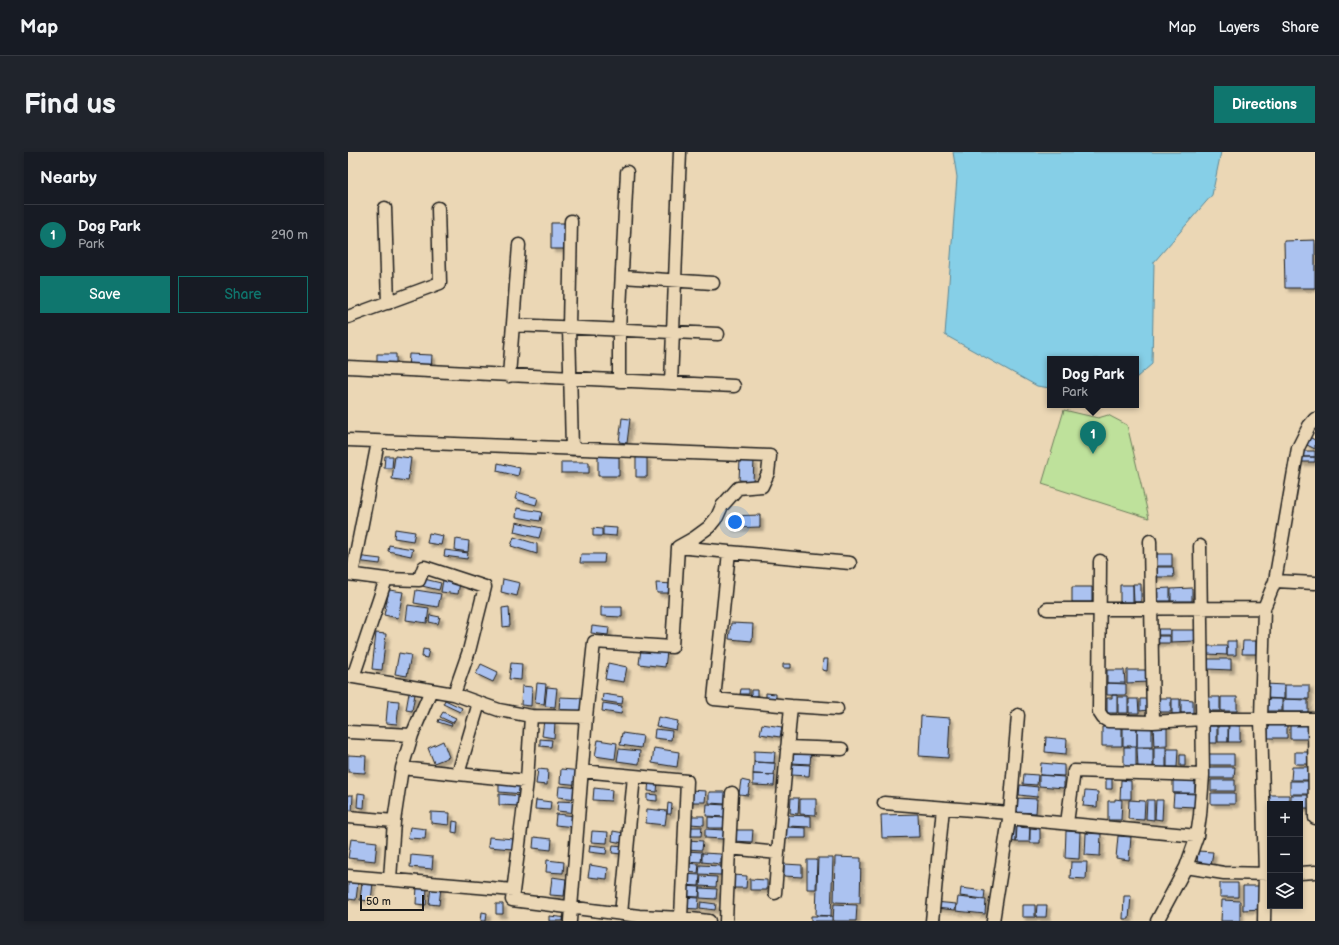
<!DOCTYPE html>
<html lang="en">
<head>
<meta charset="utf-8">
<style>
  body { margin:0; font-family:"Balsamiq Sans",sans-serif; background:#20242c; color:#f1f3f6 }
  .controls { position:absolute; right:12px; bottom:12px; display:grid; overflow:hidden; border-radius:0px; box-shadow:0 2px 6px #0003 }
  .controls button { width:36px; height:36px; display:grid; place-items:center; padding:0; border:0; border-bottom:1px solid #363941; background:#171b24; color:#f1f3f6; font:20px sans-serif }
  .scale { position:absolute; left:12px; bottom:10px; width:64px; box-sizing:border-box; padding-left:4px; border:2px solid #1c1c1c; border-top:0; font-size:11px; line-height:14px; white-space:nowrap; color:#1c1c1c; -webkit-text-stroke:3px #ebd7b5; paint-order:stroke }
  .you { position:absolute; left:387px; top:370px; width:14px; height:14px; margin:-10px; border:3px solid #fff; border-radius:50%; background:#1a73e8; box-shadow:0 0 0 6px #1a73e833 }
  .badge { display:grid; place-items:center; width:26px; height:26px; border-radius:50%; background:#0f766e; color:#fff; font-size:13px; font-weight:700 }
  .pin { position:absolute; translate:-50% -33px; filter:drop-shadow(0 1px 2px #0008) }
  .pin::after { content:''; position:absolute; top:21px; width:14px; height:12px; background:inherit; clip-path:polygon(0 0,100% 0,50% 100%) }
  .popup { position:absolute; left:699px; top:204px; width:92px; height:52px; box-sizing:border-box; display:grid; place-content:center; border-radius:0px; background:#171b24; filter:drop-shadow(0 1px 3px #0005); font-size:13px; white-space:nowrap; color:#9ea1a6 }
  .popup b { font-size:15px; color:#f1f3f6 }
  .popup::after { content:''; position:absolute; left:50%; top:100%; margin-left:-8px; border:8px solid transparent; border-top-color:#171b24 }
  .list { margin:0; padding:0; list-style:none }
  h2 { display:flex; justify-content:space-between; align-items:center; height:52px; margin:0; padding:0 16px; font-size:17px }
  h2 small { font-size:13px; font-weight:400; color:#9ea1a6 }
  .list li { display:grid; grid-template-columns:26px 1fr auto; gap:12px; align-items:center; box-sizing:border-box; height:60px; padding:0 16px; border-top:1px solid #363941 }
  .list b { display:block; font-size:15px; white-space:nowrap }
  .list p { margin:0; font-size:13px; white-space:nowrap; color:#9ea1a6 }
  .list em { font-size:13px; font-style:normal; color:#9ea1a6 }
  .actions { display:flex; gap:8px; padding:12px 16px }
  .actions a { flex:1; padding:9px 0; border:1px solid #0f766e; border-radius:0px; text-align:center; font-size:14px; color:#0f766e }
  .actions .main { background:#0f766e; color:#fff }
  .icon { flex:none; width:22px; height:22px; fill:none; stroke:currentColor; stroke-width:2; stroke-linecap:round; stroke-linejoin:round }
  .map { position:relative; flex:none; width:967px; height:769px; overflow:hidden; border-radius:0px }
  header { display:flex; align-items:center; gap:24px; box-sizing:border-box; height:56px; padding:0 20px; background:#171b24; border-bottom:1px solid #363941 }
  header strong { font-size:19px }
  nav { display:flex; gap:22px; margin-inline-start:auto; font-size:14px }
  .intro { display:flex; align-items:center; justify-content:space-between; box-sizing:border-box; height:96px; padding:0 24px }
  h1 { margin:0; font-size:28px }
  .button { padding:10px 18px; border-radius:0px; background:#0f766e; color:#fff; font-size:14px; font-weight:700 }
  main { display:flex; gap:24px; padding:0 24px }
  aside { flex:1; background:#171b24; border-radius:0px; box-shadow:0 2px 6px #0003 }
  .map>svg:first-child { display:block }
  .green { fill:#bee19b; stroke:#6d7e5c }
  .water { fill:#86cfe7; stroke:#5c8796 }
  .building { fill:#abc2f0; stroke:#1c1c1c; filter:url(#shadow) }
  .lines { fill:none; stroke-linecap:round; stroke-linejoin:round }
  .minor-casing { stroke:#1c1c1c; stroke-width:15 }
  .minor { stroke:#ebd7b5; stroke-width:12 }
</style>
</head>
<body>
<header>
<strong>Map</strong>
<nav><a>Map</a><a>Layers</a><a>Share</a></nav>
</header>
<div class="intro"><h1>Find us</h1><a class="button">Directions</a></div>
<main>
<aside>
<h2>Nearby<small></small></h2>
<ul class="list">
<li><span class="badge">1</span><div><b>Dog Park</b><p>Park</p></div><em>290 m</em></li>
</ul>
<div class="actions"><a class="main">Save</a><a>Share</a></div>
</aside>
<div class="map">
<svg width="967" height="769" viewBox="0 0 967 769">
  <defs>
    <filter id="shadow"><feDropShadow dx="3.5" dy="3.5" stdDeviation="1" flood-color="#0004"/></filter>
  </defs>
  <rect width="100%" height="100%" fill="#ebd7b5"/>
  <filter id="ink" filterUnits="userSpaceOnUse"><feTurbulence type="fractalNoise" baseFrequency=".025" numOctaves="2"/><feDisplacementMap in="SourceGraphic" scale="8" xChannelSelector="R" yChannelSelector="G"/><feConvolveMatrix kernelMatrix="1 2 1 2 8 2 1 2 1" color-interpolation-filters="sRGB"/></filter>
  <g filter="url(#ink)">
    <!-- green -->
    <path class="green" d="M716,258L750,266L760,263L779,273L801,366L694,332Z"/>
    <!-- water -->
    <path class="water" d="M605,0H873L864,43L806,110L804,212L788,226V207H702V236L689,234L597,183L609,25Z"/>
    <!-- building -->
    <path class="building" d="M203,71H217L216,97H203Z
      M967,88V136H937L936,89Z
      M29,202H48V216H29Z
      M61,202L84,203L83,218L60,217Z
      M274,266L282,267L279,291L271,290Z
      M961,285L967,288V297L957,292Z
      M954,299H967V305H954Z
      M37,304H45L44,316H36Z
      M47,304L63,306L60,329L44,327Z
      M250,304H271V324H250Z
      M288,305H299V325H288Z
      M952,305H967V310H951Z
      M392,308L406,309L405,329L391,328Z
      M213,310H241V321H213Z
      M150,311L172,316L170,324L149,319Z
      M169,340L190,346L188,353L167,347Z
      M169,356L194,360L192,369L168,365Z
      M412,363V375L382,376V364Z
      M168,370L194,376L191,386L166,380Z
      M255,375L269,376L268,384L255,383Z
      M245,376L254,377V384H245Z
      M47,377L67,380L65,389L46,386Z
      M81,381L95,384L93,393L79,391Z
      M166,385L189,392V402L163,394Z
      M108,387L121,389L120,400L107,398Z
      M41,393L65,397L63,404L40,399Z
      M97,398L120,401L119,407L96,404Z
      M233,402H257L256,411H232Z
      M804,402H824V414H804Z
      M8,404L33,407L32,412L8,409Z
      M804,415H825L826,425H804Z
      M76,427L93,431L91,438L74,434Z
      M155,427L172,431L169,444L153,440Z
      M95,428L112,430L110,442L93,440Z
      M308,431L326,432L325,441H309Z
      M785,432H793V450H786Z
      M772,433H785V450H772Z
      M724,435H744V450H724Z
      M822,436V449H804V437Z
      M844,436V449H823V437Z
      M41,438L55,440L50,466L36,463Z
      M68,438L93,442L90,455L66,451Z
      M60,453L81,456L79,471L58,468Z
      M161,455L162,474L155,475L154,456Z
      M253,455H274V465L253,464Z
      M82,463L92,465L90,472L81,470Z
      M383,471L405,472L404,489L381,487Z
      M244,474L261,476L260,483L243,481Z
      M804,477H822V483H804Z
      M823,478H848V489L823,490Z
      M28,481L38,482L34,518L24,517Z
      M804,484H822V491H804Z
      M879,489H888V503H879Z
      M895,489H908V502H894Z
      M860,494H879V503L859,502Z
      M75,497L81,498L79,506L74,505Z
      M293,497L319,500L317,515L291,512Z
      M51,501L63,503L59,524L47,522Z
      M475,507H480L479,519L474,518Z
      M859,507H883V518L859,517Z
      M163,511L174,512L173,528L161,527Z
      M260,511L279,515L276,530L257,527Z
      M133,512L150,520L145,530L128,522Z
      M435,512H443V516H435Z
      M759,518H776L777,531H759Z
      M779,518H799L800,530L779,531Z
      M189,531L198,532L196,552L187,551Z
      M759,531L778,532V543H759Z
      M918,532L936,533V547L918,546Z
      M937,533H961V547H937Z
      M174,534L184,535L183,554L173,553Z
      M199,535L209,536L207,555L197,554Z
      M393,537H401V542H392Z
      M403,538H409V544H403Z
      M61,541L67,542L64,559L58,558Z
      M418,541L428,542V547L418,546Z
      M255,542L275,545L274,552L254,549Z
      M764,543H769V561H759V546H764Z
      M212,545L236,546V559L211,558Z
      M770,545H780V561H770Z
      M860,545H872V559H860Z
      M873,545H889V559H873Z
      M808,546H823V560H807Z
      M781,547H790L791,561H781Z
      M792,547H800V558L792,559Z
      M824,547H832V562H824Z
      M833,547L845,548V561H833Z
      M917,547H934V559H917Z
      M935,547L960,548V560H935Z
      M40,548L51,549L49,572L38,571Z
      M97,548L114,556L112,560L95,552Z
      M255,551L274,554L273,562L254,559Z
      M95,560L108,566L105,571L92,565Z
      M573,564L602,566L600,606L571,604Z
      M310,565L330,569L328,578L308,574Z
      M91,567L104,572L103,574L90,570Z
      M196,568L207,570L206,586L194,584Z
      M414,572L434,575L432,585L412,582Z
      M920,572H939V586H920Z
      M942,572L961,573V587H942Z
      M819,573V593L806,594L805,574Z
      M881,573L892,574V590H880Z
      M789,574L804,575V595H789Z
      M861,574H869V591H860Z
      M870,574H880V590H870Z
      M754,575H774V594H754Z
      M775,575H789V594H775Z
      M307,577L324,579L323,588L306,586Z
      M274,581L295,584L293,596L272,593Z
      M698,585L719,587L718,602L697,600Z
      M192,587L204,588L203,595L192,594Z
      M250,588L269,591L267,607L247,604Z
      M95,589L101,605L86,611L80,596Z
      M776,595H788V615H776Z
      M806,595H818V616H806Z
      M306,596L331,600L329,615L304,611Z
      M789,596H805V616H790Z
      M271,597L292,599L291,612L269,609Z
      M819,597H830L829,615H819Z
      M406,599L427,600L426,611L406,610Z
      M445,600L463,601L462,612L444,611Z
      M947,600H964V612H947Z
      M861,602H886V613H861Z
      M0,603L18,604L17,621L0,620Z
      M832,603H837V614H832Z
      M406,610L427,611L426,623L405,622Z
      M693,611L716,613V624L692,623Z
      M444,612L462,613L461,624L443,623Z
      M858,615H887L886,626H858Z
      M944,615H964V628H943Z
      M190,617L200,618L199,633L188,632Z
      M213,617L234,619L233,633L212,631Z
      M405,622L427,623L426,634L405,633Z
      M676,622L690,623L689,633L675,632Z
      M691,623L716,625V636L691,634Z
      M758,626H764V637H758Z
      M301,627L310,628L309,640L300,639Z
      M393,628L402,630L400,643L391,642Z
      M773,628L783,629V647H772Z
      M825,628H847V641H825Z
      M863,628H887V639H863Z
      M942,629H963V642H942Z
      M151,631L176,633L175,642L151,640Z
      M672,633L690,635L689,645L671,643Z
      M211,634L231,636L230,647L210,645Z
      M246,636L264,638L263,649L245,648Z
      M342,638L358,639L357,650H341Z
      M737,639L750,640L749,655L735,654Z
      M361,640H378L377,652L361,651Z
      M10,641L17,642L16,656L9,655Z
      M826,641L848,642L847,655L825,654Z
      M863,641H887V652H863Z
      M151,642L174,644L173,654L151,653Z
      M299,642L309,643V649L299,648Z
      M0,643H5L4,661L0,660Z
      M918,643H941V652H922V662H918Z
      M943,643H963V656H952V652H943Z
      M443,646H451L450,662L442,661Z
      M669,646L689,647L688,661L668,660Z
      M452,647H468V663L452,662Z
      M767,647L774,648L773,668H760V649H767Z
      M188,648L203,650L202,658L187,657Z
      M781,648L797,649L796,668L780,667Z
      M799,648H806V668L798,667Z
      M808,648H815L814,668L807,667Z
      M210,649L230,650L229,661L209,659Z
      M320,651L324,652L323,662H319Z
      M359,652L378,653V665L358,664Z
      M299,657L319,659L317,673L298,671Z
      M83,660L102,661L101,673L83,671Z
      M208,662L228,664L227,675L207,673Z
      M570,662L571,685L534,686L533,663Z
      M439,663L463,664V675L439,674Z
      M342,664H356V673L342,672Z
      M360,665L376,666V676H360Z
      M105,669L110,670L109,681L104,680Z
      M661,674L668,675V690L661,689Z
      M62,675L78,677L77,687L60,686Z
      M341,675H354L353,684H340Z
      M438,675L458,676V686H437Z
      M669,675L682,676L681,690H668Z
      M682,676L692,677V691H682Z
      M357,677L376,678L375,687L357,686Z
      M385,678H405L404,690L385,689Z
      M244,679L260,680L259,691L243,690Z
      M265,679L276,681L275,691L264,689Z
      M718,679L732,680L731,707L717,706Z
      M738,681L753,682L752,704L737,703Z
      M770,684L783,685L781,708L768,706Z
      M141,685L166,687L165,697L140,695Z
      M186,685L204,687L203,698L185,696Z
      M3,687L29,690L27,709L0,706Z
      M339,688L355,689L354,698L338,697Z
      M242,693L259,695L258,702L241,700Z
      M265,693L275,694L274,702L264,701Z
      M338,699L354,700L353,710L337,709Z
      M850,699L865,700L863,714L849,712Z
      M354,701L373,702V712L354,710Z
      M63,703L85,705L84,717L62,715Z
      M487,705L513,706L512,751L486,750Z
      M470,706H485L483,764L468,763Z
      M199,708L216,710L215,721L198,720Z
      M459,708H469L468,737H459Z
      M723,710H739L738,727L722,726Z
      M338,711L351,712L350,721L337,720Z
      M436,712L454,713V725L436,724Z
      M242,713L260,716L259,727L240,725Z
      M352,713L373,714V723L351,722Z
      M335,722L352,723L351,734L335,733Z
      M385,723L399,724L398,736H384Z
      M353,724L369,725L368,735L352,734Z
      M204,725L218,727L216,744L202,743Z
      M402,727L419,728V738H402Z
      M0,729L10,731L8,748L0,747Z
      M14,730L25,731L23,749L12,748Z
      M872,731H890V745H872Z
      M69,734L79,735L78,753L68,752Z
      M83,734L93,735L91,753L81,752Z
      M335,734L352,735L351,745L334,744Z
      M895,734H914V757L895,758Z
      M352,736L369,737L368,747L352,746Z
      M613,736L637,739L636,747L612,744Z
      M776,744H783L781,767H775Z
      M334,745L351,746L350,757L333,756Z
      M610,745L638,748L637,762L608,759Z
      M874,748L892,749V769H873Z
      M353,750L368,752L367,758L352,756Z
      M587,750L608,752L607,758L587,756Z
      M148,752H155V762H148Z
      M486,752L509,753L508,769H485Z
      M674,753H687V765H674Z
      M689,753H699L698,765H688Z
      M134,760L139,761L138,769H133Z
      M201,764L221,766V769H201Z
      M463,764H484V769H463Z"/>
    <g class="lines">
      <defs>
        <path id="minor" d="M37,56L40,151
          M223,69L221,176L224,297
          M274,125L365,131
          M0,165L92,131L90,56
          M165,173L370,182
          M0,215L386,234
          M161,224L171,93
          M271,229V178L279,20
          M323,231L332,0
          M0,288L422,304L420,321L414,334L390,336L374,354L369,365L361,375L346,386L330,395
          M802,389L805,570
          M752,409L751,560L755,566L760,569L805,570L854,567H967
          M0,422L38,427L5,525
          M4,422L30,290
          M38,427L71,428L76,415L137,435L121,499L106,542
          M927,429L967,431
          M699,457L916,456
          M0,524L106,542L131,551
          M443,554L366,547L381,400L502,411
          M966,567L967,666
          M0,580L64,583L54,616L46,669
          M64,583L83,538
          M439,595L494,597
          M54,616L110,622
          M234,619L339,629L333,766L291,764L164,748L179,629L183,564L238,565
          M179,629L110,622L131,551L151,558L183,564
          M536,651L662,661
          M0,665L46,669L42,727
          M661,666L849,684
          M719,671L726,619L855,623
          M381,696L384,641
          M838,715L876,721L922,722
          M952,721L967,720
          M0,724L165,738
          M427,741L430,701
          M273,762L286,624
          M222,769L238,565L246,490L324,495L330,395L381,400
          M333,769V766L361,769
          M378,769L381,696L430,701L443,554L489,557
          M584,769L595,656
          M645,769L662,661L670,563
          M809,769L838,715L849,684L852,663L855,623L852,394
          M916,769L917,723L913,567L916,456L927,429L950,296L961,274L967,267"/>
      </defs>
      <!-- minor casing -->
      <use href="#minor" class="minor-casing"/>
      <!-- minor -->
      <use href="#minor" class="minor"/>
    </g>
  </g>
</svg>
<div class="controls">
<button>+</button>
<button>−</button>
<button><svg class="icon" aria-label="layers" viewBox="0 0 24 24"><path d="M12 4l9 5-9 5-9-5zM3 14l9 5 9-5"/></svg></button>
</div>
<div class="scale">50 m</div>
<div class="you"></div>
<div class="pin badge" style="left:745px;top:302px">1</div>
<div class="popup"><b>Dog Park</b>Park</div>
</div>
</main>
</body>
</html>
